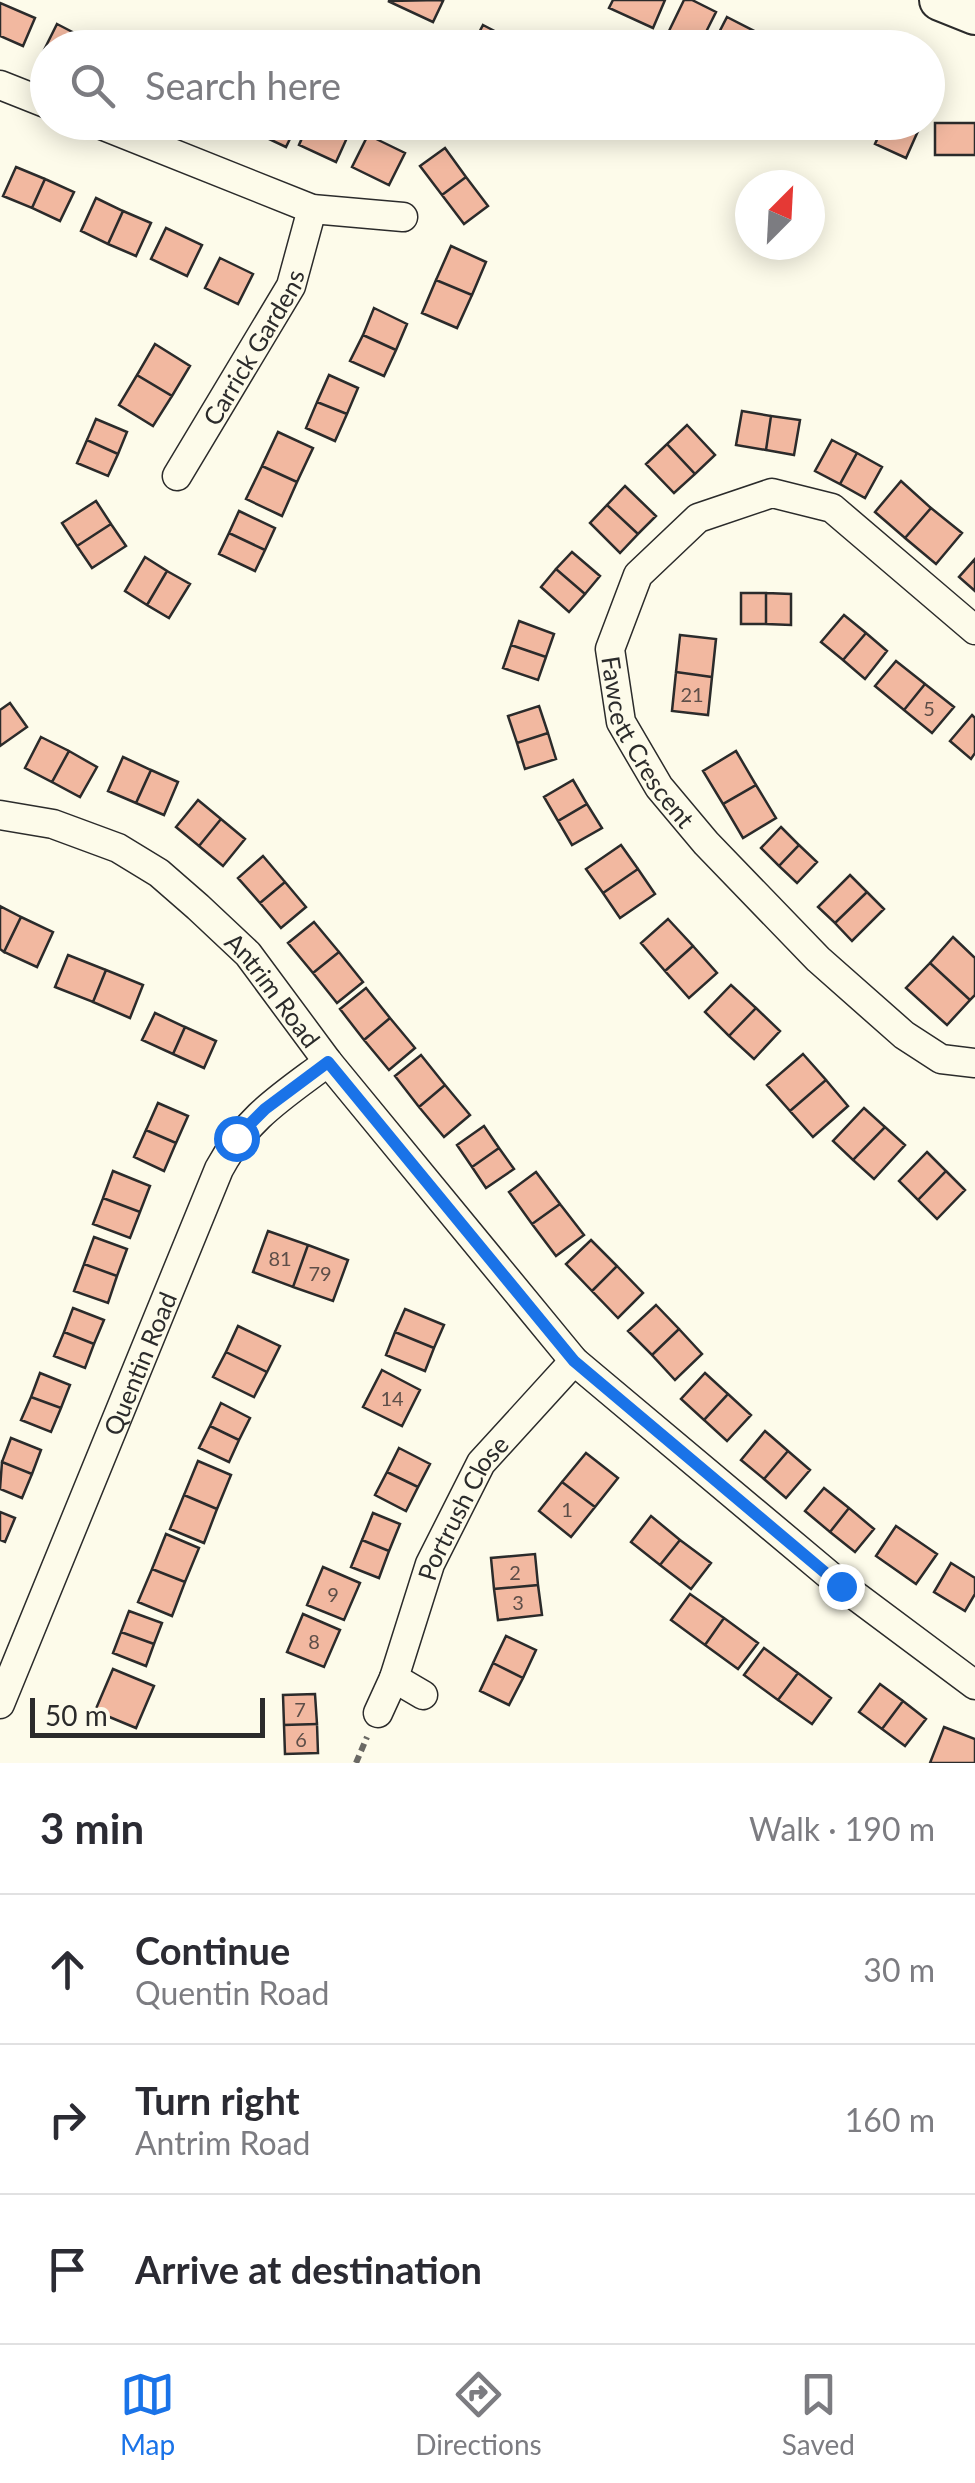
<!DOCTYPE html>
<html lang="en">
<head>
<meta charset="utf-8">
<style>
  body { margin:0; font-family:Lato,sans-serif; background:#f7f7f7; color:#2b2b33 }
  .compass { position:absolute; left:735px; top:170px; width:90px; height:90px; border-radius:50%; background:#fff; box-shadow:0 5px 25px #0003; rotate:24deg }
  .scale { position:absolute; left:30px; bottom:25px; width:235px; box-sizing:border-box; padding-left:10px; border:5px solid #2b2b2b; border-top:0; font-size:28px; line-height:35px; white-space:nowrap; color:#2b2b2b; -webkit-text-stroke:8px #fdfbea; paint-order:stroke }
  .stop { position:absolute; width:30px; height:30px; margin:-22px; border:8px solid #1a73e8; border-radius:50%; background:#fff }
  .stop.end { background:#1a73e8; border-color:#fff; box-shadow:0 2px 10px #0008 }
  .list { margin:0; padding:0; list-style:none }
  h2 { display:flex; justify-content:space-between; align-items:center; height:130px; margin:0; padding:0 40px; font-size:42px }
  h2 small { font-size:32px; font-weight:400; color:#7c7c81 }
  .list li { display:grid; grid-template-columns:65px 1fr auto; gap:30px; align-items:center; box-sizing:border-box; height:150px; padding:0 40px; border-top:2px solid #e1e1e2 }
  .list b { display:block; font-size:38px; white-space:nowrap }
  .list p { margin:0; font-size:32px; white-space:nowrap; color:#7c7c81 }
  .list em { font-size:32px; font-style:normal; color:#7c7c81 }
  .icon { flex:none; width:55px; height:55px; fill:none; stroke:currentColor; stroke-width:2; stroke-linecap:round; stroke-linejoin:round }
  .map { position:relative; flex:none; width:975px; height:1763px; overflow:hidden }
  .search { position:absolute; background:#fff; box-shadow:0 5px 25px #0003; left:30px; right:30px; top:30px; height:110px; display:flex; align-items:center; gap:25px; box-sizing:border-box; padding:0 35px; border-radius:55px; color:#7c7c81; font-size:38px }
  .sheet { height:580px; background:#fff }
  nav { display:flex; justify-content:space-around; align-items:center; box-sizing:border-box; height:140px; border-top:2px solid #e1e1e2; background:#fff; font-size:28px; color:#7c7c81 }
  nav a { display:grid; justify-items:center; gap:5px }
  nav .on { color:#1a73e8 }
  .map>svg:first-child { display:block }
  .building { fill:#f2b8a0; stroke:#2b2b2b; stroke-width:2.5 }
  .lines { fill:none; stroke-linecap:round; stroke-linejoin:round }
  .street-casing { stroke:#2b2b2b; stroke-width:31 }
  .secondary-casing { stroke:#2b2b2b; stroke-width:44 }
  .path { stroke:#6a6964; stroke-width:6; stroke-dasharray:8 5; stroke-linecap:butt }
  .street { stroke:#fdfbea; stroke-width:28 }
  .secondary { stroke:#fdfbea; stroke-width:40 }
  .route { stroke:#1a73e8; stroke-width:12 }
  .labels { text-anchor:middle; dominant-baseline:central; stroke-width:8; stroke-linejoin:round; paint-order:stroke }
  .number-label { font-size:20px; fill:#5d4e48 }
  .street-label { font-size:25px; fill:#2b2b2b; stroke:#fdfbea }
</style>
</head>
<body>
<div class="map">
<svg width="975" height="1763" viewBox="0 0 975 1763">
  <rect width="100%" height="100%" fill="#fdfbea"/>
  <!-- building -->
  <path class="building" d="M440,0L443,1L433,22L388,1Z
    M613,0H665L653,28L609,8Z
    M684,0H692L716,12L698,48L667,35Z
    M0,3L35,18L23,46L0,36Z
    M727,17L766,37L761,48H711Z
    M57,24L86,39L82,48H48V54L43,52Z
    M483,25L508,38L503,48H471Z
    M261,122H298L286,147L256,133Z
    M309,122H335L351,129L336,162L299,145Z
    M835,122H866L862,133Z
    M885,122H922L906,158L875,144Z
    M935,123H975V155H935Z
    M368,135L405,153L389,185L352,167Z
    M445,148L466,177L442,195L420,166Z
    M16,167L45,179L32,208L3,196Z
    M466,177L488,206L464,224L442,195Z
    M45,179L74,192L60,221L32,208Z
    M96,198L123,211L108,244L81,231Z
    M123,211L151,223L136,256L108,244Z
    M166,228L202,245L187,276L151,259Z
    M451,246L486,262L472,295L436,280Z
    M220,258L253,274L238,304L205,288Z
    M436,280L472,295L457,328L422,313Z
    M374,308L407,324L396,350L363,335Z
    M363,335L396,350L384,376L350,361Z
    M155,344L190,366L172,396L137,375Z
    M137,375L172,396L153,426L119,405Z
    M329,375L358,388L347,414L317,402Z
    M317,402L347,414L335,441L306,428Z
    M742,411L771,416L766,450L736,445Z
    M771,416L800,420L794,455L766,450Z
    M96,419L127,432L118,454L87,440Z
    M687,425L715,455L695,474L667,444Z
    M278,432L313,448L297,482L262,466Z
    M87,440L118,454L108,476L77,463Z
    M832,440L857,453L840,484L815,471Z
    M667,444L695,474L674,493L646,464Z
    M857,453L882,467L865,498L840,484Z
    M262,466L297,482L282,516L246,499Z
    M901,481L931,508L905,538L875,512Z
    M625,486L656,516L638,534L607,505Z
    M96,501L111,524L77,546L62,523Z
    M607,505L638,534L620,553L590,523Z
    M931,508L962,533L936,564L905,538Z
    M239,511L275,528L265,550L229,533Z
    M111,524L126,546L92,568L77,546Z
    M229,533L265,550L255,571L219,554Z
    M572,552L600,576L585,594L556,569Z
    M145,557L167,571L147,605L125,591Z
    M975,559V591L959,577Z
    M556,569L585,594L569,612L541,587Z
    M167,571L190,584L169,618L147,605Z
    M741,593H766V624H741Z
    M766,593L791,594V625L766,624Z
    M844,615L866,633L843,660L821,642Z
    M519,621L554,634L546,657L511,645Z
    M866,633L887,651L865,679L843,660Z
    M680,635L716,639L712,677L676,672Z
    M511,645L546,657L538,680L503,668Z
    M896,661L925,684L904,710L875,686Z
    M676,672L712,677L708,715L672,711Z
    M925,684L954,707L932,733L904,710Z
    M10,703L27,727L0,746V710Z
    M539,706L548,733L517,743L508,716Z
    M972,715L975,718V753L971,759L950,741Z
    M548,733L556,759L525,769L517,743Z
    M41,737L69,751L52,782L25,768Z
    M69,751L97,767L80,797L52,782Z
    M736,751L756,785L723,804L703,771Z
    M123,757L151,770L136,803L108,791Z
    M151,770L178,782L164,815L136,803Z
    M573,780L587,804L558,821L544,797Z
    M756,785L776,818L743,838L723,804Z
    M198,800L221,819L199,846L176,827Z
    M587,804L602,828L572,845L558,821Z
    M221,819L245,839L223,866L199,846Z
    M781,827L799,845L779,866L761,848Z
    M621,845L638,869L603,893L586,869Z
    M799,845L817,862L797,883L779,866Z
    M263,856L285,882L260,903L238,878Z
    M638,869L655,894L620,918L603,893Z
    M850,875L867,892L835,923L818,907Z
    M285,882L306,907L281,928L260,903Z
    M867,892L884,909L852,941L835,923Z
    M0,906L21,917L4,952L0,949Z
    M21,917L53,932L37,967L4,952Z
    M668,919L693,946L665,971L641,943Z
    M314,922L339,952L313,973L288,943Z
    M953,937L975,958V995L970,1000L930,963Z
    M693,946L717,973L689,998L665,971Z
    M339,952L363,982L337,1003L313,973Z
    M68,955L106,970L93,1002L55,987Z
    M930,963L970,1000L947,1025L906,988Z
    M106,970L143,985L130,1018L93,1002Z
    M731,985L756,1008L729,1036L705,1012Z
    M366,988L390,1018L364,1040L340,1009Z
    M756,1008L780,1031L754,1059L729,1036Z
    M155,1013L185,1027L173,1054L142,1040Z
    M390,1018L415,1048L389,1070L364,1040Z
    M185,1027L216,1041L204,1068L173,1054Z
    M803,1054L826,1080L790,1111L767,1085Z
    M421,1055L445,1085L419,1107L395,1076Z
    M826,1080L848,1106L813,1137L790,1111Z
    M445,1085L470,1115L444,1137L419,1107Z
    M158,1103L188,1116L176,1143L146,1130Z
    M864,1108L885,1127L853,1160L833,1141Z
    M484,1126L499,1148L472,1167L457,1145Z
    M885,1127L905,1145L874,1179L853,1160Z
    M146,1130L176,1143L164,1171L134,1157Z
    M499,1148L514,1169L486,1188L472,1167Z
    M927,1152L946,1171L918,1200L899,1181Z
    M113,1171L150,1186L140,1212L103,1198Z
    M946,1171L965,1190L937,1219L918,1200Z
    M536,1172L560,1204L532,1224L509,1192Z
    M103,1198L140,1212L130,1238L93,1224Z
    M560,1204L584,1235L556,1256L532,1224Z
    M268,1231L308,1245L293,1287L253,1272Z
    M94,1237L127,1249L117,1276L84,1264Z
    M591,1240L617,1266L592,1291L566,1264Z
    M308,1245L348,1260L333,1301L293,1287Z
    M84,1264L117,1276L108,1303L74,1291Z
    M617,1266L643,1293L618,1318L592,1291Z
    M656,1305L679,1329L652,1355L628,1331Z
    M73,1308L104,1320L94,1344L64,1332Z
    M405,1309L444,1325L434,1348L395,1332Z
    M238,1326L280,1346L267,1372L226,1352Z
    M679,1329L702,1354L675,1380L652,1355Z
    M64,1332L94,1344L85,1368L54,1356Z
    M395,1332L434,1348L425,1371L386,1355Z
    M226,1352L267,1372L254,1397L213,1377Z
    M382,1370L420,1390L402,1426L363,1407Z
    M40,1373L70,1385L61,1408L31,1397Z
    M705,1373L728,1394L704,1420L681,1399Z
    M728,1394L751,1415L727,1441L704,1420Z
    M31,1397L61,1408L51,1432L21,1420Z
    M221,1403L250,1418L239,1440L210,1426Z
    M210,1426L239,1440L229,1462L199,1448Z
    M765,1431L788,1451L764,1479L741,1460Z
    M11,1438L41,1450L32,1474L2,1462Z
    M399,1448L430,1464L418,1487L387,1472Z
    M788,1451L810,1470L786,1498L764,1479Z
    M586,1453L618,1478L595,1507L562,1482Z
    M198,1461L231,1475L217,1509L184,1495Z
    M2,1462L32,1474L22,1498L0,1489Z
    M387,1472L418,1487L406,1511L375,1495Z
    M562,1482L595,1507L571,1537L539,1511Z
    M824,1488L849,1508L830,1532L805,1511Z
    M184,1495L217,1509L204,1543L170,1529Z
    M849,1508L874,1529L855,1552L830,1532Z
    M0,1512L15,1518L5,1542L0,1540Z
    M373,1513L400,1524L389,1551L362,1540Z
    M651,1516L680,1540L660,1565L631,1542Z
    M896,1526L937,1554L916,1584L876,1556Z
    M166,1534L199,1548L185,1582L152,1569Z
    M362,1540L389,1551L379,1578L351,1567Z
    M680,1540L711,1563L691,1589L660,1565Z
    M535,1554L538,1585L494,1589L491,1558Z
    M951,1563L975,1578V1594L965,1611L934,1592Z
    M323,1567L360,1583L344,1620L307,1605Z
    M152,1569L185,1582L172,1616L138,1602Z
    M538,1585L542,1615L498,1620L494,1589Z
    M690,1594L724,1618L705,1645L671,1620Z
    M129,1611L162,1623L154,1644L121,1632Z
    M303,1614L340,1630L324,1667L287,1652Z
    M724,1618L758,1643L738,1669L705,1645Z
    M121,1632L154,1644L146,1666L113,1653Z
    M506,1636L536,1650L523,1678L493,1663Z
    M764,1648L798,1673L778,1700L744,1675Z
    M493,1663L523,1678L509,1705L480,1691Z
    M113,1669L154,1686L136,1728L95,1711Z
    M798,1673L831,1698L812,1724L778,1700Z
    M880,1684L903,1701L882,1729L859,1712Z
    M315,1694L317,1724L284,1725L283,1695Z
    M903,1701L926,1719L905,1746L882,1729Z
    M317,1724L318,1753L285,1754L284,1725Z
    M944,1727L975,1739V1763H930Z"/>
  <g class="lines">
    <defs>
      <g id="street">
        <path d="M0,85L48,104"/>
        <path d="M94,122L312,209L403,217"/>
        <path id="s1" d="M177,476L291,286L312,209"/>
        <path id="s2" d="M975,630L832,508L772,493L698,518L638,575L610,649L621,722L659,787L706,843L818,959L904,1035L941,1059L975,1063"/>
        <path id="s3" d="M0,815L53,824L118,848L159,873L198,907L248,954L328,1062L574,1361L841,1585L975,1685"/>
        <path id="s4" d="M423,1695L394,1678L430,1564L481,1463L574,1361"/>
        <path id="s5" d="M0,1704L219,1169C247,1117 283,1096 328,1062"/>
        <path d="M378,1713L394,1678"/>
      </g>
      <path id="secondary" d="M940,0L975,14"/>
    </defs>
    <!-- street casing -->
    <use href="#street" class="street-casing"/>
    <!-- secondary casing -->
    <use href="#secondary" class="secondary-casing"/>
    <!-- path -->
    <path class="path" d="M356,1763L367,1737"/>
    <!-- street -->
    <use href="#street" class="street"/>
    <!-- secondary -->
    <use href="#secondary" class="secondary"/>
  </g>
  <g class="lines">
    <!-- route -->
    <path class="route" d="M236,1138L265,1109L328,1062L574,1361L841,1586"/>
  </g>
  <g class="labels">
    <!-- number labels -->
    <g class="number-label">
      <text x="692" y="694">21</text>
      <text x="929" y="708">5</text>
      <text x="280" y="1258">81</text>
      <text x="320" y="1273">79</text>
      <text x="392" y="1398">14</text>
      <text x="567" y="1509">1</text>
      <text x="515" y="1572">2</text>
      <text x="333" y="1594">9</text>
      <text x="518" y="1602">3</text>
      <text x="314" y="1641">8</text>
      <text x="300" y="1709">7</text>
      <text x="301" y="1739">6</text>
    </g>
    <!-- street labels -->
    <g class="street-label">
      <text stroke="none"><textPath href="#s1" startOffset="150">Carrick Gardens</textPath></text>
      <text stroke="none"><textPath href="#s2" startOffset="592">Fawcett Crescent</textPath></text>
      <text stroke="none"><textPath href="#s3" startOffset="335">Antrim Road</textPath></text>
      <text stroke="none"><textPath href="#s5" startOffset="368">Quentin Road</textPath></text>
      <text stroke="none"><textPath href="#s4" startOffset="218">Portrush Close</textPath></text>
    </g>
  </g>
</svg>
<svg class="compass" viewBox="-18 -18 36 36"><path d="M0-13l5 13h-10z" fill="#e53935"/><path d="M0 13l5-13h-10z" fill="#7c7c81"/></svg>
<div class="scale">50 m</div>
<div class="stop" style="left:236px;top:1138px"></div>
<div class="stop end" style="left:841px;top:1586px"></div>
<div class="search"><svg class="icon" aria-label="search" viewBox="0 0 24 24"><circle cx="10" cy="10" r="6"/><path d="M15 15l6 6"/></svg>Search here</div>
</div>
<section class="sheet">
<h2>3 min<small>Walk · 190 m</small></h2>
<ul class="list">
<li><svg class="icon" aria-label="ahead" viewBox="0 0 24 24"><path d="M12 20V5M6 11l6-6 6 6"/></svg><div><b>Continue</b><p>Quentin Road</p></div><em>30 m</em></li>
<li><svg class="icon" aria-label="right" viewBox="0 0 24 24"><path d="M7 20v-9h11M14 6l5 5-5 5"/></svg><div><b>Turn right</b><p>Antrim Road</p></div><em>160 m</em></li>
<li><svg class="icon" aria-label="arrive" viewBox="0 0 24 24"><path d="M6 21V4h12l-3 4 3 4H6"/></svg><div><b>Arrive at destination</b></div></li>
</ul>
</section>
<nav>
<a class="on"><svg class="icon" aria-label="map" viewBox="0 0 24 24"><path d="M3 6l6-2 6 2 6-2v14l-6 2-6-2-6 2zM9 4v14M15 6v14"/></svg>Map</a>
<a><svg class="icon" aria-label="directions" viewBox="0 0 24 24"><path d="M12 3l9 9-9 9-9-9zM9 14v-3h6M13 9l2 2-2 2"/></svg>Directions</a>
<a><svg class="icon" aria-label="saved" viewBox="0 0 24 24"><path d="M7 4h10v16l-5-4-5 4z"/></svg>Saved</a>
</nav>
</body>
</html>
